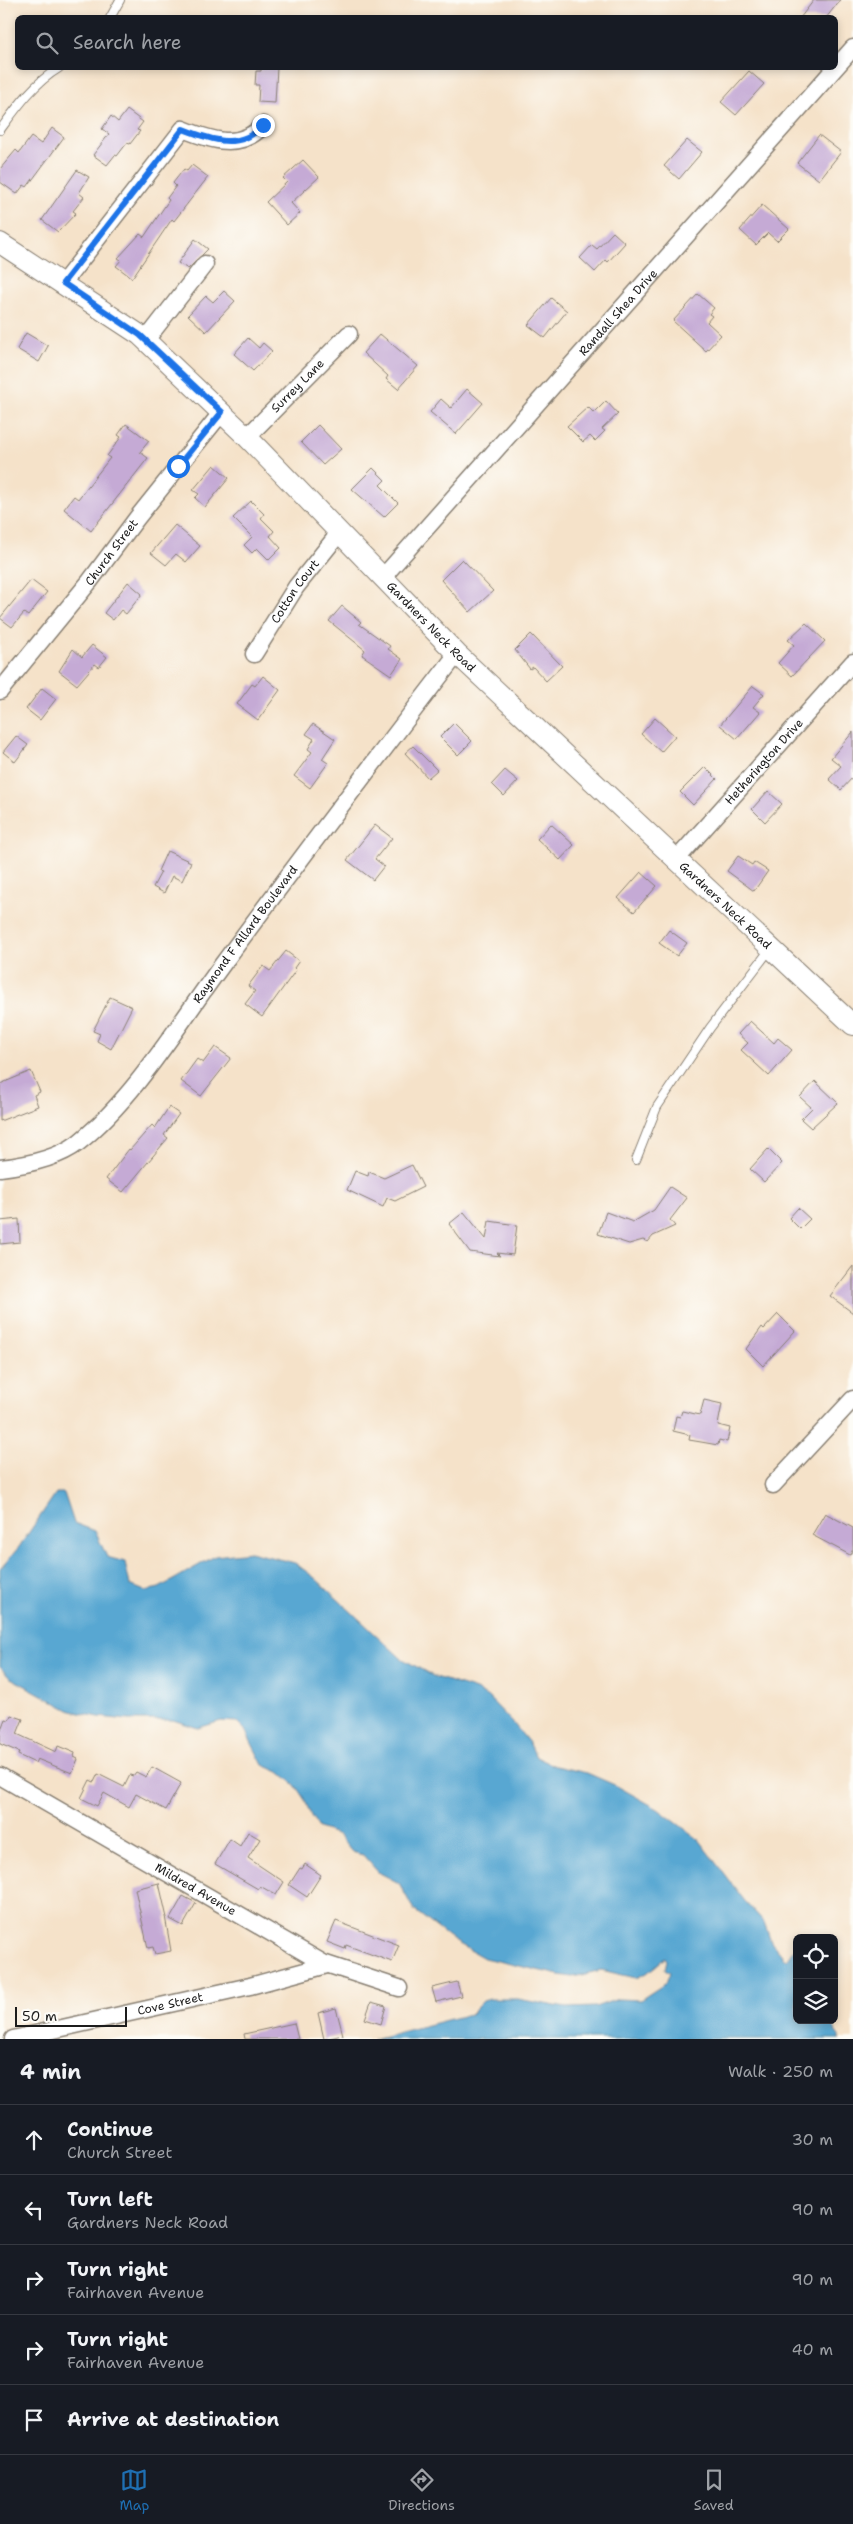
<!DOCTYPE html>
<html lang="en">
<head>
<meta charset="utf-8">
<style>
  body { margin:0; font-family:"Shantell Sans",sans-serif; background:#242831; color:#f1f3f6 }
  .controls { position:absolute; right:15px; bottom:15px; display:grid; overflow:hidden; border-radius:8px; box-shadow:0 2px 8px #0003 }
  .controls button { width:45px; height:45px; display:grid; place-items:center; padding:0; border:0; border-bottom:1px solid #363941; background:#171b24; color:#f1f3f6; font:25px sans-serif }
  .scale { position:absolute; left:15px; bottom:12px; width:112px; box-sizing:border-box; padding-left:5px; border:2px solid #1c1c1c; border-top:0; font-size:14px; line-height:18px; white-space:nowrap; color:#1c1c1c; -webkit-text-stroke:4px #fdfcf7; paint-order:stroke }
  .stop { position:absolute; width:15px; height:15px; margin:-11px; border:4px solid #1a73e8; border-radius:50%; background:#fff }
  .stop.end { background:#1a73e8; border-color:#fff; box-shadow:0 1px 5px #0008 }
  .list { margin:0; padding:0; list-style:none }
  h2 { display:flex; justify-content:space-between; align-items:center; height:65px; margin:0; padding:0 20px; font-size:21px }
  h2 small { font-size:16px; font-weight:400; color:#9ea1a6 }
  .list li { display:grid; grid-template-columns:32px 1fr auto; gap:15px; align-items:center; box-sizing:border-box; height:70px; padding:0 20px; border-top:1px solid #363941 }
  .list b { display:block; font-size:19px; white-space:nowrap }
  .list p { margin:0; font-size:16px; white-space:nowrap; color:#9ea1a6 }
  .list em { font-size:16px; font-style:normal; color:#9ea1a6 }
  .icon { flex:none; width:28px; height:28px; fill:none; stroke:currentColor; stroke-width:2; stroke-linecap:round; stroke-linejoin:round }
  .map { position:relative; flex:none; width:853px; height:2039px; overflow:hidden }
  .search { position:absolute; background:#171b24; box-shadow:0 2px 8px #0003; left:15px; right:15px; top:15px; height:55px; display:flex; align-items:center; gap:12px; box-sizing:border-box; padding:0 18px; border-radius:8px; color:#9ea1a6; font-size:19px }
  .sheet { height:415px; background:#171b24 }
  nav { display:flex; justify-content:space-around; align-items:center; box-sizing:border-box; height:70px; border-top:1px solid #363941; background:#171b24; font-size:14px; color:#9ea1a6 }
  nav a { display:grid; justify-items:center; gap:2px }
  nav .on { color:#1f6fb2 }
  .map>svg:first-child { display:block }
  .water { fill:#59a7d2; stroke:#3a6277 }
  .building { fill:#c5aad5 }
  .lines { fill:none; stroke-linecap:round; stroke-linejoin:round }
  .service-casing { stroke:#887f72; stroke-width:10 }
  .minor-casing { stroke:#887f72; stroke-width:19 }
  .tertiary-casing { stroke:#887f72; stroke-width:22 }
  .service { stroke:#fff; stroke-width:8 }
  .minor { stroke:#fff; stroke-width:16 }
  .tertiary { stroke:#fff; stroke-width:20 }
  .route { stroke:#1a73e8; stroke-width:6 }
  .labels { text-anchor:middle; dominant-baseline:central; stroke-width:4.5; stroke-linejoin:round; paint-order:stroke }
  .street-label { font-size:12px; fill:#1c1c1c; stroke:#fdfcf7 }
</style>
</head>
<body>
<div class="map">
<svg width="853" height="2039" viewBox="0 0 853 2039">
  <rect width="100%" height="100%" fill="#fdfcf7"/>
  <filter id="ink" filterUnits="userSpaceOnUse"><feTurbulence type="fractalNoise" baseFrequency=".02" numOctaves="2"/><feDisplacementMap in="SourceGraphic" scale="10" xChannelSelector="R" yChannelSelector="G"/><feConvolveMatrix kernelMatrix="1 2 1 2 8 2 1 2 1" color-interpolation-filters="sRGB"/></filter>
  <filter id="wash" filterUnits="userSpaceOnUse"><feTurbulence type="fractalNoise" baseFrequency=".0096" numOctaves="4" result="noise"/><feDisplacementMap in="SourceGraphic" scale="20" xChannelSelector="R" yChannelSelector="G"/><feGaussianBlur stdDeviation="1.12" result="paint"/><feColorMatrix in="noise" values="0 0 0 0 0 0 0 0 0 0 0 0 0 0 0 0 0 1.4 0 .05"/><feComposite in="paint" operator="in"/></filter>
  <g filter="url(#wash)">
    <rect width="100%" height="100%" fill="#f5e2c9"/>
    <!-- water -->
    <path class="water" d="M56,1493H64L74,1523L95,1531L107,1557L125,1562L130,1585L145,1591L159,1588L215,1556L250,1552L295,1563L315,1578L401,1658L433,1676L476,1690L488,1697L513,1723L530,1744L536,1757L555,1766L587,1773L617,1786L658,1809L697,1838L744,1900L764,1922L771,1942L786,1960L792,1951L797,1948V2020H827L841,2039H373L470,2014L483,2001L490,1999H518L566,2008L595,2007L618,1999L640,2000L666,1983L670,1972L665,1969L667,1960L665,1958L647,1973L636,1978L601,1970L573,1977L559,1975L484,1958L454,1941L414,1910L399,1883L378,1872L363,1855L352,1852L338,1835L319,1828L311,1816L305,1800L295,1785L281,1773L263,1765L245,1730L237,1722L221,1721L198,1728L173,1720H129L99,1717L71,1711L9,1677L0,1667V1569L19,1547Z"/>
    <g id="blocks">
      <!-- building -->
      <path class="building" d="M814,0H840L826,18H800Z
        M261,68H277L275,103L258,102L259,85H255L256,71H261Z
        M749,71L764,84L736,115L721,102Z
        M127,110L143,122L137,130L140,131L130,144L127,143L117,156L115,155L107,165L93,155L109,134L102,129L111,116L118,122Z
        M52,128L64,137L27,187L24,185L17,194L0,182V169L16,150L19,153L31,137L41,144Z
        M819,135L841,152L819,180L797,163Z
        M687,140L702,152L679,179L664,166Z
        M303,160L319,177L291,203L300,213L287,225L266,202L287,182L283,178Z
        M192,165L208,177L174,221L172,219L132,278L116,266L121,260L118,258L140,234L144,237L169,200L167,198L176,186L173,183L184,169L187,171Z
        M77,170L89,177L79,193L84,197L73,211L76,213L58,232L42,220Z
        M762,205L789,229L777,241L768,233L756,245L740,230Z
        M613,232L625,243L608,262L606,260L595,272L580,258L592,245L597,249Z
        M195,239L208,249L188,269L178,263Z
        M224,291L235,301L206,332L188,315L206,296L213,302Z
        M698,294L714,308L709,314L712,316L707,322L721,335L706,351L673,321Z
        M551,298L567,311L545,338L528,325Z
        M26,333L48,346L39,362L17,349Z
        M380,334L418,366L398,389L386,379L388,376L363,353Z
        M248,338L259,348L263,343L272,351L253,371L234,354Z
        M467,389L483,403L456,434L430,412L441,399L451,408Z
        M606,401L618,414L602,429L605,431L595,441L590,436L583,442L567,426L588,407L594,413Z
        M126,424L149,441L140,452L148,458L91,531L64,509L74,496L78,499L110,458L107,456L121,437L118,435Z
        M318,425L341,449L323,465L301,442Z
        M214,465L229,478L205,507L195,498L199,494L193,490Z
        M373,468L385,480L380,485L398,503L384,517L352,489Z
        M251,501L264,514L261,518L274,531L270,536L281,548L269,560L257,548L252,553L244,545L252,537L233,518Z
        M175,525L200,546L186,562L176,554L166,565L151,553Z
        M462,559L493,591L470,612L441,580Z
        M31,580L47,592L28,616L24,613L12,627L0,618Z
        M128,582L142,594L126,614L121,610L113,620L104,613Z
        M342,606L361,622L359,624L390,646L388,649L402,659L391,675L362,655L365,650L329,621Z
        M806,623L825,641L792,676L778,663L794,645L788,640Z
        M531,634L562,666L546,681L533,667L530,669L515,650Z
        M92,645L107,657L99,667L95,664L77,685L59,671L73,649L82,657Z
        M263,676L280,690L258,720L237,704L252,684L255,686Z
        M753,686L764,694L753,707L760,712L737,739L720,725Z
        M42,688L56,699L40,720L26,709Z
        M655,718L675,736L661,752L641,734Z
        M454,723L472,741L458,755L440,737Z
        M313,724L335,739L322,759L328,763L310,788L294,776L312,752L308,749L314,739L306,734Z
        M853,732V777L841,790L829,779L841,766L831,758Z
        M16,736L28,745L15,762L3,752Z
        M413,746L437,770L428,778L405,753Z
        M705,767L717,779L693,805L680,792Z
        M505,770L518,781L504,796L492,784Z
        M768,791L782,804L765,822L752,809Z
        M551,824L574,845L560,860L537,839Z
        M375,825L392,838L375,859L384,866L373,880L347,860Z
        M167,851L191,862L182,881L172,876L164,893L153,887L161,872L158,871Z
        M738,856L752,865L754,862L768,871L754,891L727,871Z
        M641,872L657,886L634,912L618,898Z
        M669,930L687,943L677,956L659,943Z
        M286,951L299,961L294,968L296,970L262,1017L245,1004L255,991L248,986L263,966L270,971Z
        M110,997L132,1007L111,1049L97,1041L100,1034L93,1031Z
        M750,1021L774,1043L778,1038L792,1050L769,1076L741,1050L748,1043L738,1034Z
        M215,1047L231,1058L201,1096L181,1081L197,1059L203,1063Z
        M31,1071L40,1092L34,1095L38,1106L0,1121V1084Z
        M815,1081L838,1103L811,1128L801,1119L812,1108L800,1097Z
        M169,1107L179,1114L164,1135L168,1138L123,1192L106,1179L129,1149L130,1150L152,1125L155,1128Z
        M768,1149L782,1163L764,1182L750,1169Z
        M412,1165L423,1187L395,1201L387,1198L383,1207L347,1190L355,1171L368,1176L369,1172L384,1178Z
        M670,1187L687,1198L670,1220L675,1226L653,1236L648,1242L643,1240L629,1244L598,1234L606,1212L633,1222L654,1210Z
        M798,1208L810,1219L800,1229L789,1218Z
        M464,1212L486,1239L489,1221L517,1225L513,1255L497,1253L500,1256L470,1252L449,1224Z
        M19,1219L20,1242L0,1244V1221Z
        M853,1266V1313L830,1296Z
        M778,1314L795,1331L763,1366L746,1349L762,1327L764,1329Z
        M704,1400L722,1404L718,1425L730,1428L727,1442L719,1440L718,1445L701,1442L689,1440L690,1435L673,1431L676,1416L680,1417L682,1411L700,1415Z
        M825,1513L853,1528V1549L850,1555L812,1535Z
        M11,1715L23,1719L17,1734L56,1752L58,1746L75,1753L74,1757L78,1759L72,1773L37,1759L35,1763L18,1755L19,1752L0,1744V1732L5,1719L9,1720Z
        M152,1767L181,1783L166,1810L136,1794L129,1807L104,1793L97,1806L81,1798L90,1780L94,1782L98,1774L124,1787L130,1775L133,1776L136,1772L146,1777Z
        M248,1832L260,1839L248,1858L284,1882L276,1895L260,1886L258,1889L215,1864L230,1839L240,1846Z
        M305,1864L321,1875L307,1897L289,1885L300,1868L302,1869Z
        M159,1883L167,1918L165,1916L171,1951L155,1954L153,1947L148,1948L135,1889Z
        M183,1896L196,1903L183,1926L170,1919Z
        M336,1921L399,1945L392,1962L346,1945L345,1949L327,1942Z
        M457,1982L461,1996L436,2002L432,1988Z
        M371,2002L386,2006L381,2024L365,2019Z
        M336,2008L343,2035L324,2039L318,2013Z
        M294,2023L298,2039H245L244,2034Z"/>
    </g>
  </g>
  <g filter="url(#ink)">
    <use href="#blocks" fill-opacity="0" stroke="#887f72" stroke-width="1"/>
    <g class="lines">
      <defs>
        <path id="service" d="M110,18L120,0
          M0,130C17,107 34,83 59,68
          M636,1160L657,1107L710,1028L771,948"/>
        <g id="minor">
          <path d="M63,283L183,129C210,140 241,151 263,125"/>
          <path d="M146,340L205,264"/>
          <path id="s1" d="M247,437L349,334"/>
          <path id="s2" d="M383,577L853,48"/>
          <path id="s3" d="M254,654L296,587L340,532"/>
          <path id="s4" d="M0,691L90,581L137,518L222,412"/>
          <path id="s5" d="M676,860L853,662"/>
          <path id="s6" d="M0,1168C26,1165 57,1159 78,1143C137,1096 180,1021 225,961C301,858 379,755 457,654"/>
          <path d="M773,1485L853,1399"/>
          <path id="s7" d="M0,1776L323,1963L399,1988"/>
          <path id="s8" d="M13,2039L250,1986L327,1965"/>
        </g>
        <g id="tertiary">
          <path id="s9" d="M0,243L140,335L247,437L457,654L853,1025"/>
        </g>
      </defs>
      <!-- service casing -->
      <use href="#service" class="service-casing"/>
      <!-- minor casing -->
      <use href="#minor" class="minor-casing"/>
      <!-- tertiary casing -->
      <use href="#tertiary" class="tertiary-casing"/>
      <!-- service -->
      <use href="#service" class="service"/>
      <!-- minor -->
      <use href="#minor" class="minor"/>
      <!-- tertiary -->
      <use href="#tertiary" class="tertiary"/>
    </g>
  </g>
  <g class="lines" filter="url(#ink)">
    <!-- route -->
    <path class="route" d="M178,466L222,412L140,335L63,283L183,129C211,140 240,151 263,125"/>
  </g>
  <g class="labels">
    <!-- street labels -->
    <g class="street-label">
      <text stroke="none"><textPath href="#s2" startOffset="354">Randall Shea Drive</textPath></text>
      <text stroke="none"><textPath href="#s1" startOffset="72">Surrey Lane</textPath></text>
      <text stroke="none"><textPath href="#s4" startOffset="178">Church Street</textPath></text>
      <text stroke="none"><textPath href="#s3" startOffset="75">Cotton Court</textPath></text>
      <text stroke="none"><textPath href="#s9" startOffset="580">Gardners Neck Road</textPath></text>
      <text stroke="none"><textPath href="#s5" startOffset="132">Hetherington Drive</textPath></text>
      <text stroke="none"><textPath href="#s9" startOffset="985">Gardners Neck Road</textPath></text>
      <text stroke="none"><textPath href="#s6" startOffset="351">Raymond F Allard Boulevard</textPath></text>
      <text stroke="none"><textPath href="#s7" startOffset="226">Mildred Avenue</textPath></text>
      <text stroke="none"><textPath href="#s8" startOffset="161">Cove Street</textPath></text>
    </g>
  </g>
</svg>
<div class="controls">
<button><svg class="icon" aria-label="locate" viewBox="0 0 24 24"><circle cx="12" cy="12" r="6"/><path d="M12 2v4M12 18v4M2 12h4M18 12h4"/></svg></button>
<button><svg class="icon" aria-label="layers" viewBox="0 0 24 24"><path d="M12 4l9 5-9 5-9-5zM3 14l9 5 9-5"/></svg></button>
</div>
<div class="scale">50 m</div>
<div class="stop" style="left:178px;top:466px"></div>
<div class="stop end" style="left:263px;top:125px"></div>
<div class="search"><svg class="icon" aria-label="search" viewBox="0 0 24 24"><circle cx="10" cy="10" r="6"/><path d="M15 15l6 6"/></svg>Search here</div>
</div>
<section class="sheet">
<h2>4 min<small>Walk · 250 m</small></h2>
<ul class="list">
<li><svg class="icon" aria-label="ahead" viewBox="0 0 24 24"><path d="M12 20V5M6 11l6-6 6 6"/></svg><div><b>Continue</b><p>Church Street</p></div><em>30 m</em></li>
<li><svg class="icon" aria-label="left" viewBox="0 0 24 24"><path d="M17 20v-9H6M10 6l-5 5 5 5"/></svg><div><b>Turn left</b><p>Gardners Neck Road</p></div><em>90 m</em></li>
<li><svg class="icon" aria-label="right" viewBox="0 0 24 24"><path d="M7 20v-9h11M14 6l5 5-5 5"/></svg><div><b>Turn right</b><p>Fairhaven Avenue</p></div><em>90 m</em></li>
<li><svg class="icon" aria-label="right" viewBox="0 0 24 24"><path d="M7 20v-9h11M14 6l5 5-5 5"/></svg><div><b>Turn right</b><p>Fairhaven Avenue</p></div><em>40 m</em></li>
<li><svg class="icon" aria-label="arrive" viewBox="0 0 24 24"><path d="M6 21V4h12l-3 4 3 4H6"/></svg><div><b>Arrive at destination</b></div></li>
</ul>
</section>
<nav>
<a class="on"><svg class="icon" aria-label="map" viewBox="0 0 24 24"><path d="M3 6l6-2 6 2 6-2v14l-6 2-6-2-6 2zM9 4v14M15 6v14"/></svg>Map</a>
<a><svg class="icon" aria-label="directions" viewBox="0 0 24 24"><path d="M12 3l9 9-9 9-9-9zM9 14v-3h6M13 9l2 2-2 2"/></svg>Directions</a>
<a><svg class="icon" aria-label="saved" viewBox="0 0 24 24"><path d="M7 4h10v16l-5-4-5 4z"/></svg>Saved</a>
</nav>
</body>
</html>
